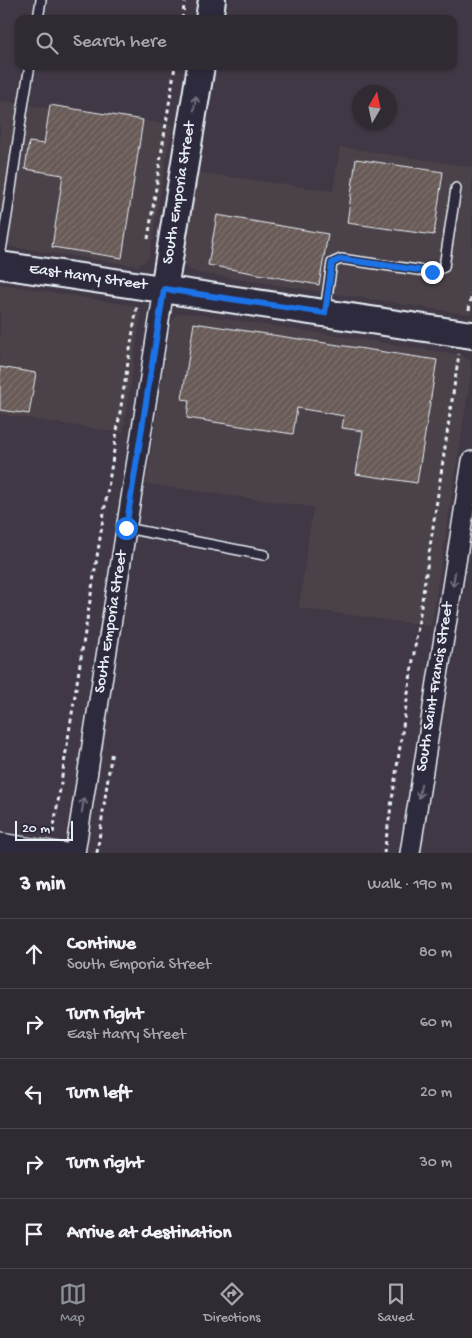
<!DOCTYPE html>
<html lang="en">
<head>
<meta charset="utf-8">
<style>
  body { margin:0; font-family:"Gochi Hand",sans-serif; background:#38323b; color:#f1f3f6 }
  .compass { position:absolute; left:352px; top:85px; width:45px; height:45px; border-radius:50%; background:#302a33; box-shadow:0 1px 4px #0004; rotate:9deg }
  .scale { position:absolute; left:15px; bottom:12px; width:58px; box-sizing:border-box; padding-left:5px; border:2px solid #e8f1f8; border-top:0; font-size:14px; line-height:18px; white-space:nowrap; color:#e8f1f8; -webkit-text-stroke:4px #2f2a3d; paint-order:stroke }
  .stop { position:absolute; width:15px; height:15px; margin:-11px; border:4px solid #1a73e8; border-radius:50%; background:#fff }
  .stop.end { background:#1a73e8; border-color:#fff; box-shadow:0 1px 5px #0008 }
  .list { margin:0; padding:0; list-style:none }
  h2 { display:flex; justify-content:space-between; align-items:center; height:65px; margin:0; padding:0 20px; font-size:21px }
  h2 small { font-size:16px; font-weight:400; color:#a8a7ac }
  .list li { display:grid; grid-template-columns:32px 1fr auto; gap:15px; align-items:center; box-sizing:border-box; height:70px; padding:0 20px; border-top:1px solid #4b464e }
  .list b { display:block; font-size:19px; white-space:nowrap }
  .list p { margin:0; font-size:16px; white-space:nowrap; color:#a8a7ac }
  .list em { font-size:16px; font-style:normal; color:#a8a7ac }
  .icon { flex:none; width:28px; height:28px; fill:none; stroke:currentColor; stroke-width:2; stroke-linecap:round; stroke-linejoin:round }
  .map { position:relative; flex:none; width:472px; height:853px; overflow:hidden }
  .search { position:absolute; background:#302a33; box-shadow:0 1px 4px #0004; left:15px; right:15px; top:15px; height:55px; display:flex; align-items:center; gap:12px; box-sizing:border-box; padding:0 18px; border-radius:10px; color:#a8a7ac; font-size:19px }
  .sheet { height:415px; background:#302a33 }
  nav { display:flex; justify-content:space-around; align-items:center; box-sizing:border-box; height:70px; border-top:1px solid #4b464e; background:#302a33; font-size:14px; color:#a8a7ac }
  nav a { display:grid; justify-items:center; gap:2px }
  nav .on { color:#8c9099 }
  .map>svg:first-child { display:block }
  .built { fill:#4c4249 }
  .building { fill:url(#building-hatch); stroke:#e8f1f8 }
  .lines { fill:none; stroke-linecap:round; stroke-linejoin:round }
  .lane-casing { stroke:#e8f1f8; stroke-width:12 }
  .street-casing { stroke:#e8f1f8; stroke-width:22 }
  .secondary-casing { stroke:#e8f1f8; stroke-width:30 }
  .path { stroke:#e8f1f8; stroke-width:3; stroke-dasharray:4 4; stroke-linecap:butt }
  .lane { stroke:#2f2a3d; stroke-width:9 }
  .street { stroke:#2f2a3d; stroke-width:19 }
  .secondary { stroke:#2f2a3d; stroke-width:26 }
  .oneway { stroke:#70707e }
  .route { stroke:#1a73e8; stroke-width:6 }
  .labels { text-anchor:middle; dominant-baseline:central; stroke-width:4; stroke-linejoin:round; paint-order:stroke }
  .street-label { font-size:16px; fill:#e8f1f8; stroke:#2f2a3d }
</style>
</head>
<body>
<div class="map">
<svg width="472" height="853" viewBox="0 0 472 853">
  <defs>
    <pattern id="building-hatch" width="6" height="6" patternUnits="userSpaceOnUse" patternTransform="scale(1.25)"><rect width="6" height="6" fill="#685a56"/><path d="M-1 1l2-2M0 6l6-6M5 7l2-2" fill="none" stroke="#7e726f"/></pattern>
  </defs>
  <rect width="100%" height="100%" fill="#403844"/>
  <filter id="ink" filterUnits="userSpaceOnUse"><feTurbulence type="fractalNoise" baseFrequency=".02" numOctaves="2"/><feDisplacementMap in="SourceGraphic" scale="10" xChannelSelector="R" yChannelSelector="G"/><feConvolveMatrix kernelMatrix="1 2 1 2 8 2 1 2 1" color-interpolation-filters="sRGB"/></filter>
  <g filter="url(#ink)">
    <!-- built -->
    <path class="built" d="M0,101L172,125L149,258L138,266L0,245Z
      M340,147L472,167V313L467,314L200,273L190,270L182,264L179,258L194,172L333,191Z
      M0,284L135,306L141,313L123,433L0,414Z
      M186,313L461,355L470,361L471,373L431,626L299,608L313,507L146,484L171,323L177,314Z"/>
    <!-- building -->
    <path class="building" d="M50,105L143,120L122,258L52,247L63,175L25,169L29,142L44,144Z
      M356,159L443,172L434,235L347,223Z
      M217,215L328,234L319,285L208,265Z
      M194,323L437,360L417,483L356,474L363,431L342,428L344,416L297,408L293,434L187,418L189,400L182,399Z
      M0,367L36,373L29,414L0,410Z"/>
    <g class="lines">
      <defs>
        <path id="lane" d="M38,19L41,0
          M0,256C12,193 18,129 30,66
          M325,310L332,263L341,259L432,272L444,267L456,188
          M126,528L264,555"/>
        <path id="street" d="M0,843L65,853
          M75,853L164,289
          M410,853L472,461"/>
        <path id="secondary" d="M209,19L212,0
          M0,265L472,335
          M164,289L201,66"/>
      </defs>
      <!-- lane casing -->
      <use href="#lane" class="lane-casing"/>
      <!-- street casing -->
      <use href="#street" class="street-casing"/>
      <!-- secondary casing -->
      <use href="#secondary" class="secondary-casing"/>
      <!-- path -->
      <path class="path" d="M182,19L185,0
        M148,239L175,66
        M469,310L472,293
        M53,833L137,306
        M97,853L112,750
        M384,853L459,354"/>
      <!-- lane -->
      <use href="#lane" class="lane"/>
      <!-- street -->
      <use href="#street" class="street"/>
      <!-- secondary -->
      <use href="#secondary" class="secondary"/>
    </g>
    <!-- one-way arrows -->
    <defs><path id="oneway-shaft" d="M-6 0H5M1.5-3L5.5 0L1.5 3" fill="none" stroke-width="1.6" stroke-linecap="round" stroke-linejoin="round" transform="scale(1.25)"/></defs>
    <g class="oneway">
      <use href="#oneway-shaft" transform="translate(195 103) rotate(-81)"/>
      <use href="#oneway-shaft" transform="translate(454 579) rotate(99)"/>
      <use href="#oneway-shaft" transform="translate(420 791) rotate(99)"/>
      <use href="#oneway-shaft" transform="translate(83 805) rotate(-81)"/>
    </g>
  </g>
  <g class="lines" filter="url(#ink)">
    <!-- route -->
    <path class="route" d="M126,528L164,289L325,313L332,263L341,259L432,272"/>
  </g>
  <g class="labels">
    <!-- street labels -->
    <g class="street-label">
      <text transform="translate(180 193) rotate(-81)">South Emporia Street</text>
      <text transform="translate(88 278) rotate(8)">East Harry Street</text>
      <text transform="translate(112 622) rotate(-81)">South Emporia Street</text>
      <text transform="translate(436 687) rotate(-81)">South Saint Francis Street</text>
    </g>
  </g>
</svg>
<svg class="compass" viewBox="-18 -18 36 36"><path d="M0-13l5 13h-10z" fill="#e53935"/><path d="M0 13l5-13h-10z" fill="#a8a7ac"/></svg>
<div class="scale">20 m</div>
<div class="stop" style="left:126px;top:528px"></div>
<div class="stop end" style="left:432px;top:272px"></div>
<div class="search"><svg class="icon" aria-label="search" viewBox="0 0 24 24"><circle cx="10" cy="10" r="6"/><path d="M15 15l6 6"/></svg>Search here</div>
</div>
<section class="sheet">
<h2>3 min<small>Walk · 190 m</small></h2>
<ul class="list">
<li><svg class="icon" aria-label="ahead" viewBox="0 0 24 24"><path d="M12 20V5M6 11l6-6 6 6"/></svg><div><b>Continue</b><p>South Emporia Street</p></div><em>80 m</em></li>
<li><svg class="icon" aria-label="right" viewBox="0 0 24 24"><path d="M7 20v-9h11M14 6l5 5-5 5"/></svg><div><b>Turn right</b><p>East Harry Street</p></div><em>60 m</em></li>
<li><svg class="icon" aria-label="left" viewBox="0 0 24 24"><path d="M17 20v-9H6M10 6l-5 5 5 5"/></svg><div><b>Turn left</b></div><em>20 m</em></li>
<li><svg class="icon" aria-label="right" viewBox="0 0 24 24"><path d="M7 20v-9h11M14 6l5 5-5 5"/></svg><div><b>Turn right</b></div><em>30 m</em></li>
<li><svg class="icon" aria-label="arrive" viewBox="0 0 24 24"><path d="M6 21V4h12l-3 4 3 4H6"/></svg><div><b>Arrive at destination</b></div></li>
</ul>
</section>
<nav>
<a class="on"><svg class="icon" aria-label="map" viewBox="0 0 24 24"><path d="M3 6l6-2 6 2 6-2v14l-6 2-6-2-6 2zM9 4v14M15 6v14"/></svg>Map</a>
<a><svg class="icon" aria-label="directions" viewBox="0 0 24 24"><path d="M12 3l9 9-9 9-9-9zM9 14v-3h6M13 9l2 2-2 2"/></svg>Directions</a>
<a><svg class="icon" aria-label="saved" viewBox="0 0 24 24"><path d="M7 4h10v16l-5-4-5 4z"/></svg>Saved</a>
</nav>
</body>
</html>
